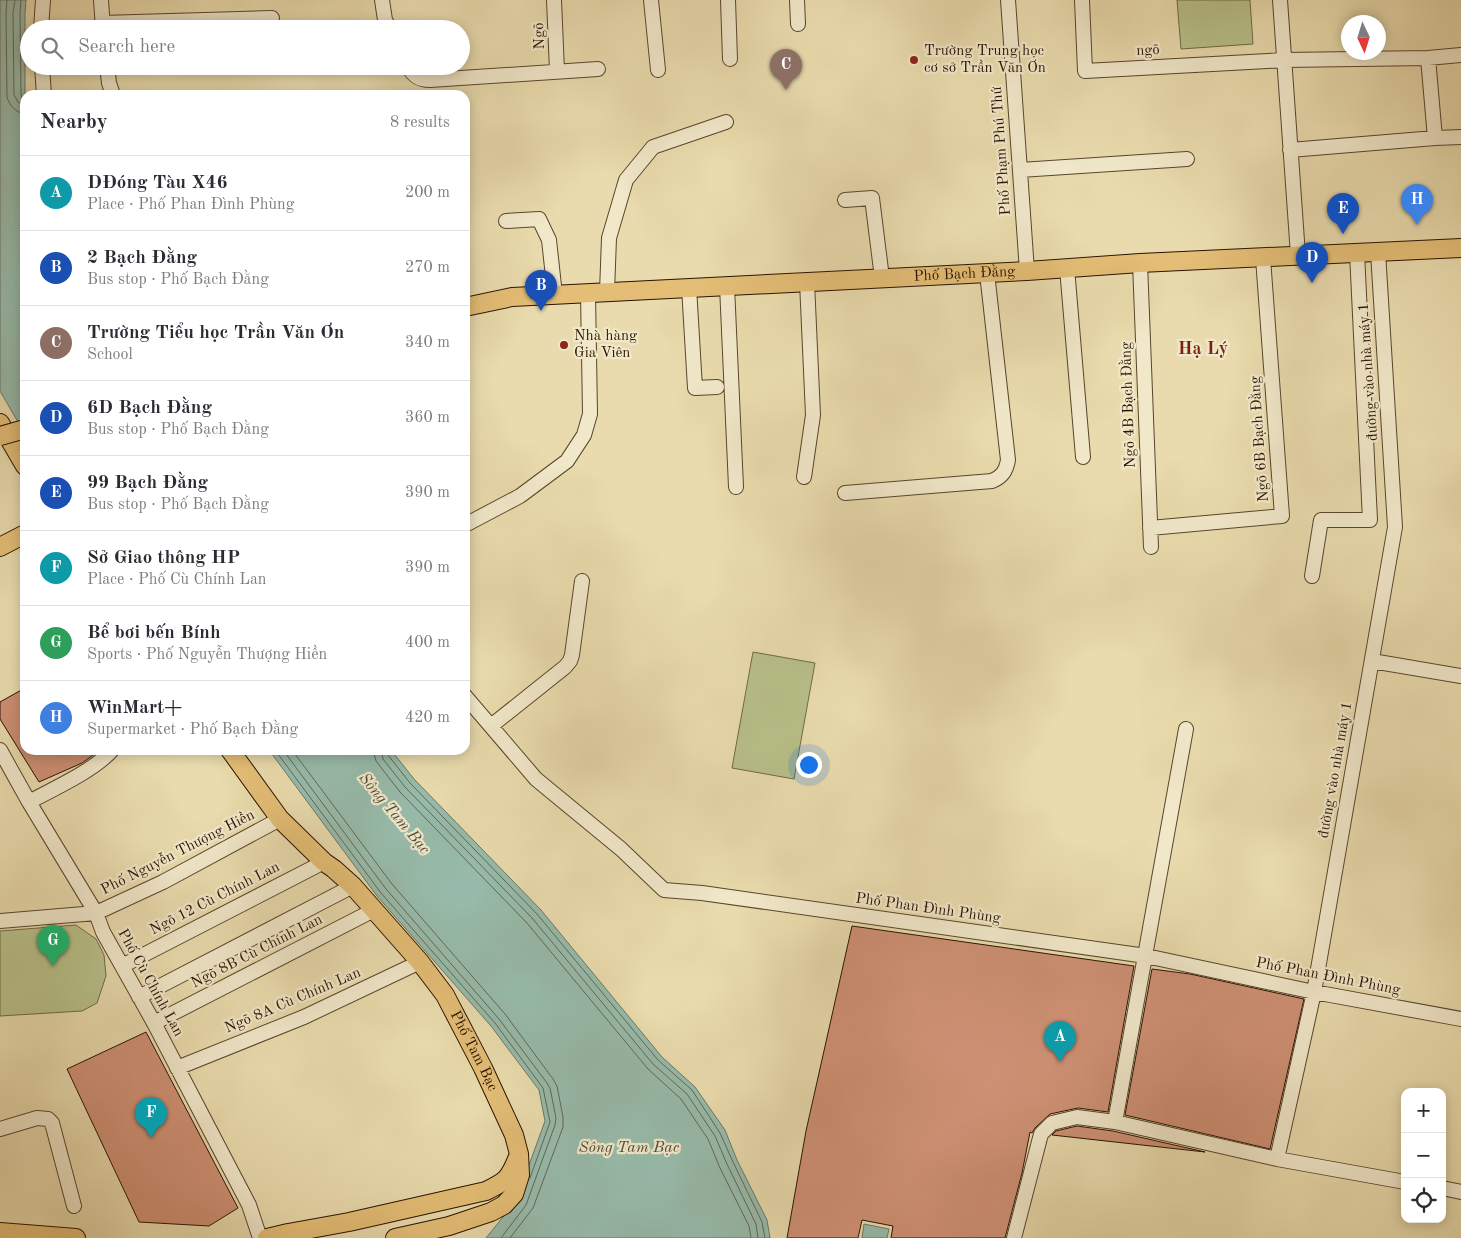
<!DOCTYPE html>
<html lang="en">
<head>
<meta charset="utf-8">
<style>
  body { margin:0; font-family:"Old Standard TT",serif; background:#f7f7f7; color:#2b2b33 }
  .controls { position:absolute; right:15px; bottom:15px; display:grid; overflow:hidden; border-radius:10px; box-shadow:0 2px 12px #0003 }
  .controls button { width:45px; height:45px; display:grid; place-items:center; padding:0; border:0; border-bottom:1px solid #e1e1e2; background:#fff; color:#2b2b33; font:25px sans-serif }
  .compass { position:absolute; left:1341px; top:15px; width:45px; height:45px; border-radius:50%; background:#fff; box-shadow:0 2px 12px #0003; rotate:176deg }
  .you { position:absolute; left:808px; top:764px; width:18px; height:18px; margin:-12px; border:4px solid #fff; border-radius:50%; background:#1a73e8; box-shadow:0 0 0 8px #1a73e833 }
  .badge { display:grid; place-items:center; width:32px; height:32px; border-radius:50%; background:#d93025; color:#fff; font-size:16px; font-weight:700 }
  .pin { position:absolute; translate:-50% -41px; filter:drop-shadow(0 1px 2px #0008) }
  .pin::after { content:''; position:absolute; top:26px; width:18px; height:15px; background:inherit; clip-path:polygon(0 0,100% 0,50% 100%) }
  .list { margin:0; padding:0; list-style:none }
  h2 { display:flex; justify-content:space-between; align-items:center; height:65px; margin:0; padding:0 20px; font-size:21px }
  h2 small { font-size:16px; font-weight:400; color:#7c7c81 }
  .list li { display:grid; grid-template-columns:32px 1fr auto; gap:15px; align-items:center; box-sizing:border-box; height:75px; padding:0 20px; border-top:1px solid #e1e1e2 }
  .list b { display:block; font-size:19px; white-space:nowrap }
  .list p { margin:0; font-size:16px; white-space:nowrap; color:#7c7c81 }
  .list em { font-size:16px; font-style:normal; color:#7c7c81 }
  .icon { flex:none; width:28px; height:28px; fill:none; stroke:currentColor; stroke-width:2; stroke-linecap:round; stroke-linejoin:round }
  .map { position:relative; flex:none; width:1461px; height:1238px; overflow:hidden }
  .search { position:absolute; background:#fff; box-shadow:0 2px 12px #0003; left:20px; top:20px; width:450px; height:55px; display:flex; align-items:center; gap:12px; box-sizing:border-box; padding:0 18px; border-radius:28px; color:#7c7c81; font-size:19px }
  .panel { position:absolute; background:#fff; box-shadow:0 2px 12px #0003; left:20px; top:90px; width:450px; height:665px; border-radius:15px }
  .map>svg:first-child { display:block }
  .green { fill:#b8c089; stroke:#706a45 }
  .water { fill:#97bbab; stroke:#6b7867 }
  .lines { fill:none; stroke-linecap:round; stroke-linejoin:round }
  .shore { stroke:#606756; stroke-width:1 }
  .building { fill:#ce9074; stroke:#291301 }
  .minor-casing { stroke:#59452c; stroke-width:16 }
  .major-casing { stroke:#291301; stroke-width:20 }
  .minor { stroke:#f1e8ca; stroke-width:14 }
  .major { stroke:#e4be76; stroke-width:18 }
  .major-bridge-casing { stroke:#291301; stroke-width:20; stroke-linecap:butt }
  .major-bridge { stroke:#e4be76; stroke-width:18 }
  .poi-dot { fill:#8f2418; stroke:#f1e8ca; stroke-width:2 }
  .labels { text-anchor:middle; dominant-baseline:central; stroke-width:4.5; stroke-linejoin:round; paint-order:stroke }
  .street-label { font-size:15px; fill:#291301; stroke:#f1e8ca }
  .poi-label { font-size:15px; fill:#291301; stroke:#f1e8ca; text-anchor:start }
  .water-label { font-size:16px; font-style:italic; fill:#504e3c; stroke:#f1e8ca }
  .quarter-label { font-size:18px; font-weight:bold; fill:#7a1f14; stroke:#f1e8ca }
</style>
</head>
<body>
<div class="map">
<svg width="1461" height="1238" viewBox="0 0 1461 1238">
  <rect width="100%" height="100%" fill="#e9dbad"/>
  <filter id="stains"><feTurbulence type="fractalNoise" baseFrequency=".004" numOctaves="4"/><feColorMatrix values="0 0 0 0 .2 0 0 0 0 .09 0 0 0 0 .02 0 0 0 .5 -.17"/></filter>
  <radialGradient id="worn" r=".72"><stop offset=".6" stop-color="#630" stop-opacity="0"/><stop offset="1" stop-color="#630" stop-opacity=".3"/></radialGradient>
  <!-- green -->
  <path class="green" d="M1177,0H1250L1253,44L1181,49Z
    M753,652L815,663L794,779L732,768Z
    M76,925L96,939L104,955L106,976L97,1003L82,1011L0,1016V931Z"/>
  <!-- water -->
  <path class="water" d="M0,0H26L25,13V434L0,391Z
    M269,750H391L414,779L541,910L662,1057L695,1087L725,1130L737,1160L767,1220L770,1238H486L516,1201L545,1121L539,1090L491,1026L377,896Z
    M864,1224L889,1229L887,1238H862Z"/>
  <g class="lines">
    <!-- shore -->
    <path class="shore" d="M7,0L6,13L7,97C10,106 15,112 25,114
      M15,0L13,13L14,95L18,102L25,106
      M21,0L20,13L21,94L22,98L25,100
      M275,750L381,893L495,1023L543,1088L550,1122L530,1178
      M283,750L386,889L499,1019L547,1083L550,1088L556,1118L555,1125L526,1205L501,1238
      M292,750L392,884L505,1014L553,1079L557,1086L563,1117V1127L533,1208L510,1238
      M373,750L376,761L400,792L527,923L648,1069L681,1099L708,1139L720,1168L749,1226L751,1238
      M381,750L383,759L405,787L532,918L653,1064L687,1094L715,1136L727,1164L756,1224L758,1238
      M387,750L388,755L410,783L537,914L658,1060L692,1090L720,1133L733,1162L762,1222L765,1238"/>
  </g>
  <!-- building -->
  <path class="building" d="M25,688V750H100L82,763L39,782L0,719V702Z
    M852,926L1134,966L1108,1112L1078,1108L1050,1114L1035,1128L1032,1133L1030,1132L1022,1173L1005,1238H891L893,1226L862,1220L858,1238H787L806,1131Z
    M1152,969L1190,974L1304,999L1270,1149L1125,1115Z
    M146,1032L238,1208L209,1226L139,1222L67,1069Z
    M1077,1126L1113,1131L1205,1152L1052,1135L1056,1131Z"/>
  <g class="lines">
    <defs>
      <path id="minor" d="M101,0L103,29
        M382,0L385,20L390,29
        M554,0L557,71
        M651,0L658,70
        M728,0L730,59
        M797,0L798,24
        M1008,0L1027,271
        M1082,0L1085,71L1284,60L1428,58L1461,55
        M1280,0L1298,255
        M102,23L272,18
        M41,29L43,0
        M1428,58L1435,138L1461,137
        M42,66L44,95
        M107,66L109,83L113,95
        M408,66C413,76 419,80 430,80L598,69
        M1290,150L1435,138
        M1020,170L1187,159
        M845,200L872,198L882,278
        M506,221L539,219L549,240L555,295
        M1378,252L1395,527L1314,992L1277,1159L1405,1182
        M1140,263L1151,547
        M1067,268L1083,457
        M727,286L736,487
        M689,287L695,388L717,387
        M607,292L609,238L626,180L653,147L726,122
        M804,477L813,415L807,282
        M845,493L992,481C1002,477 1006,471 1008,460L987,273
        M465,525L520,496L567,461L584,435L590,414L588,293
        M1150,528L1282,516L1263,258
        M1312,576L1321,520H1370L1357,253
        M1372,661L1461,676
        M465,696L536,779L621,849L664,890L702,893L1146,956L1314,992L1461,1019
        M491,726L565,667L570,661L572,655L582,581
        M1186,729L1115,1122L1277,1159
        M0,750L29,802L96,913L103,932L154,1023L249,1205L260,1238
        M29,802C53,789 95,770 112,750
        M0,921L96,913L163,882L280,819
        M122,966L324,862
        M139,997L353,886
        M154,1023L374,910
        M177,1068L304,1017L420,962
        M0,1129L37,1118L48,1119L52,1123L74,1206
        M1442,1188L1461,1192
        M1014,1238L1041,1134L1052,1123L1077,1117L1115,1122"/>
      <g id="major">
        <path id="s1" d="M465,307L512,297L1027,271L1140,263L1461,248"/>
        <path d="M0,423L25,466"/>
        <path d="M0,547L25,534"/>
        <path id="s2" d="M230,750L280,819L324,862L334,869L353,886L420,962L445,995L483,1068L514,1135L519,1154L520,1175L514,1194L504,1205L491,1212L449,1226L395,1238"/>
        <path d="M0,1232L76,1238"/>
        <path d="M267,1238L288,1233L349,1222L486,1191C506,1181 509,1179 517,1159"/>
      </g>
    </defs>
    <!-- minor casing -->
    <use href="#minor" class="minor-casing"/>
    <!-- major casing -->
    <use href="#major" class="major-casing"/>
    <!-- minor -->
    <use href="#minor" class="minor"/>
    <!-- major -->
    <use href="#major" class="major"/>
    <defs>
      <path id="major-bridge" d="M0,436L25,429"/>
    </defs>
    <!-- major-bridge casing -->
    <use href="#major-bridge" class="major-bridge-casing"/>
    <!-- major-bridge -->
    <use href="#major-bridge" class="major-bridge"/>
  </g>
  <!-- markers -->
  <g class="poi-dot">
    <circle cx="914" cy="60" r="5"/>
    <circle cx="564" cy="345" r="5"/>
  </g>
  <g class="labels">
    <!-- street labels -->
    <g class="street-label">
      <text transform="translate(540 36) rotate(-92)">Ngõ</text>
      <text transform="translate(1148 51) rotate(-3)">ngõ</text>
      <text transform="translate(1002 151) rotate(-94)">Phố Phạm Phú Thứ</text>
      <text stroke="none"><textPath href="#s1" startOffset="501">Phố Bạch Đằng</textPath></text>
      <text transform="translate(1369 372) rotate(-94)">đường vào nhà máy 1</text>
      <text transform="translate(1129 405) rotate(-92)">Ngõ 4B Bạch Đằng</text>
      <text transform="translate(1260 439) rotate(-94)">Ngõ 6B Bạch Đằng</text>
      <text transform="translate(1336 770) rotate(-80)">đường vào nhà máy 1</text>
      <text transform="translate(178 853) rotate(-27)">Phố Nguyễn Thượng Hiền</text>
      <text transform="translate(215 899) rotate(-27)">Ngõ 12 Cù Chính Lan</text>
      <text transform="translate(928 909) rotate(8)">Phố Phan Đình Phùng</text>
      <text transform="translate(257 952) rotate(-27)">Ngõ 8B Cù Chính Lan</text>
      <text transform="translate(1328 977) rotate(11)">Phố Phan Đình Phùng</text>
      <text transform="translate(150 983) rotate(61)">Phố Cù Chính Lan</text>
      <text transform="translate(293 1001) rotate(-23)">Ngõ 8A Cù Chính Lan</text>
      <text stroke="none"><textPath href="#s2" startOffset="390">Phố Tam Bạc</textPath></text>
    </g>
    <!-- poi labels -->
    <g class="poi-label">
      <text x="924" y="51">Trường Trung học<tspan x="924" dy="17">cơ sở Trần Văn Ơn</tspan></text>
      <text x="574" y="336">Nhà hàng<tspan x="574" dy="17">Gia Viên</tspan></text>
    </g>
    <!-- water labels -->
    <g class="water-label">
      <text transform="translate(394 814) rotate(50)">Sông Tam Bạc</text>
      <text x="629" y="1148">Sông Tam Bạc</text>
    </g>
    <!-- quarter labels -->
    <g class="quarter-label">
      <text x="1203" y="349">Hạ Lý</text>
    </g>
  </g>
  <rect width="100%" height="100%" filter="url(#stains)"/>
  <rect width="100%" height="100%" fill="url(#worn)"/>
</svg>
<div class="controls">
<button>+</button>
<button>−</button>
<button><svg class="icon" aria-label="locate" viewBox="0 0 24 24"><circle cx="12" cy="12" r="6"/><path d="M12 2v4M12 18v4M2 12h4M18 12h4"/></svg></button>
</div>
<svg class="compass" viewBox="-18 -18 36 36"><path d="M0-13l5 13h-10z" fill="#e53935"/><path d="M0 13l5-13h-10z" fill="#7c7c81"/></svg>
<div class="you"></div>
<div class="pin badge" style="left:1060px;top:1062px;background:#0f9aa8">A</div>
<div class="pin badge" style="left:541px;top:311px;background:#1a4fb4">B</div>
<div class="pin badge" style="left:786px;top:90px;background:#8d6e63">C</div>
<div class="pin badge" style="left:1312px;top:283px;background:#1a4fb4">D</div>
<div class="pin badge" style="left:1343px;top:234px;background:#1a4fb4">E</div>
<div class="pin badge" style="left:151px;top:1138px;background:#0f9aa8">F</div>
<div class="pin badge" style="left:53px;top:966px;background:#2e9e5b">G</div>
<div class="pin badge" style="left:1417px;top:225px;background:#3f7fe0">H</div>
<div class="search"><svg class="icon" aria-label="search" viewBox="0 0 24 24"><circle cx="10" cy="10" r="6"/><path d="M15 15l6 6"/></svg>Search here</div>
<section class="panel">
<h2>Nearby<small>8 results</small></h2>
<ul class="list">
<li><span class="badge" style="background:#0f9aa8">A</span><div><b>DĐóng Tàu X46</b><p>Place · Phố Phan Đình Phùng</p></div><em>200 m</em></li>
<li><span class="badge" style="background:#1a4fb4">B</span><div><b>2 Bạch Đằng</b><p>Bus stop · Phố Bạch Đằng</p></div><em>270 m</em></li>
<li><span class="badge" style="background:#8d6e63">C</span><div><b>Trường Tiểu học Trần Văn Ơn</b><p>School</p></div><em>340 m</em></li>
<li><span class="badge" style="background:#1a4fb4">D</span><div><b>6D Bạch Đằng</b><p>Bus stop · Phố Bạch Đằng</p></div><em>360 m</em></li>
<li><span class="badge" style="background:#1a4fb4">E</span><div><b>99 Bạch Đằng</b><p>Bus stop · Phố Bạch Đằng</p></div><em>390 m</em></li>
<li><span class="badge" style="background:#0f9aa8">F</span><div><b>Sở Giao thông HP</b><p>Place · Phố Cù Chính Lan</p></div><em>390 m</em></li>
<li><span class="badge" style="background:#2e9e5b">G</span><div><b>Bể bơi bến Bính</b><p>Sports · Phố Nguyễn Thượng Hiền</p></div><em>400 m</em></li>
<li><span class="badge" style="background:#3f7fe0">H</span><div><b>WinMart+</b><p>Supermarket · Phố Bạch Đằng</p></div><em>420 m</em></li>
</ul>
</section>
</div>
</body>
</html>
